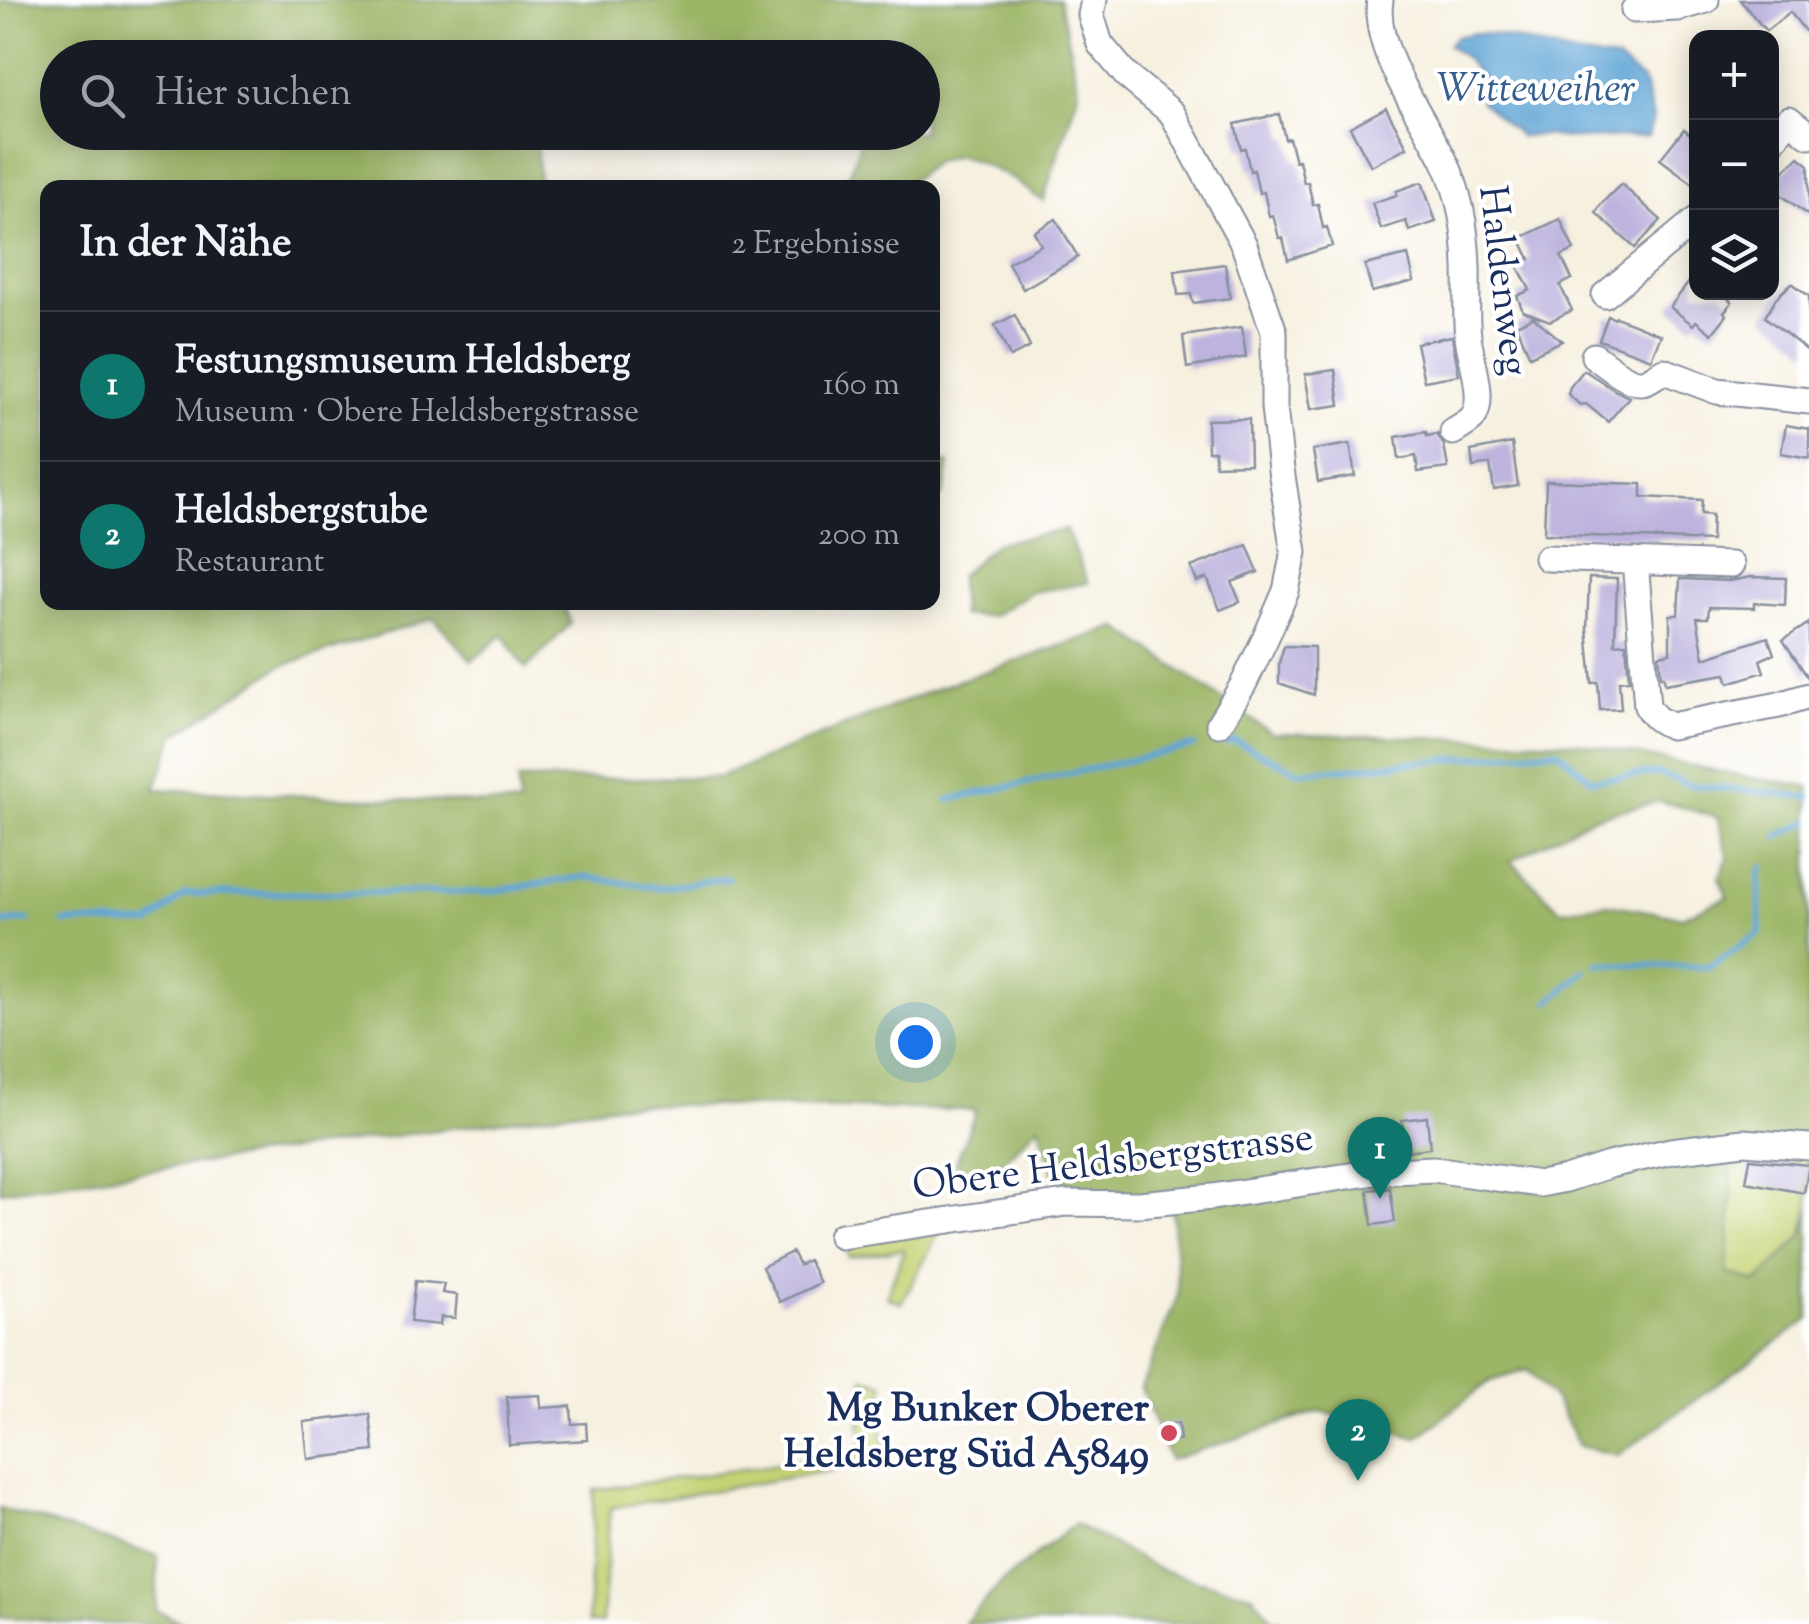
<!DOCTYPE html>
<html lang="de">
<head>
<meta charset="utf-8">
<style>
  body { margin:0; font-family:"Sorts Mill Goudy",serif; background:#242831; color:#f1f3f6 }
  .controls { position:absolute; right:30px; top:30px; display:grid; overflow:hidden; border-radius:20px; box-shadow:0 5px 25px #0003 }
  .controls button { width:90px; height:90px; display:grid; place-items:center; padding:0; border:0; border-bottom:2px solid #363941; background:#171b24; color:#f1f3f6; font:50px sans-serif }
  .you { position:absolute; left:915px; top:1042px; width:35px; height:35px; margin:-25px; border:8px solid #fff; border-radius:50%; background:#1a73e8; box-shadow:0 0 0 15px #1a73e833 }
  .badge { display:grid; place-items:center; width:65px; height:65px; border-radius:50%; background:#0f766e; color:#fff; font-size:32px; font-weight:700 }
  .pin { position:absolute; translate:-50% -82px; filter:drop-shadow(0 2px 5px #0008) }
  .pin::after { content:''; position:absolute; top:52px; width:35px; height:30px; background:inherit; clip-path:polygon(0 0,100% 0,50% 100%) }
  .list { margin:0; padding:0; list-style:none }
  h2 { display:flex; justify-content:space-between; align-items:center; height:130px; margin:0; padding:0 40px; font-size:42px }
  h2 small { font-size:32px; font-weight:400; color:#9ea1a6 }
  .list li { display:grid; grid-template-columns:65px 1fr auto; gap:30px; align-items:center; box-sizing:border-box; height:150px; padding:0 40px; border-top:2px solid #363941 }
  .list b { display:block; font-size:38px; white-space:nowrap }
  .list p { margin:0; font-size:32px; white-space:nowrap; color:#9ea1a6 }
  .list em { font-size:32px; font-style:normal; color:#9ea1a6 }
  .icon { flex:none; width:55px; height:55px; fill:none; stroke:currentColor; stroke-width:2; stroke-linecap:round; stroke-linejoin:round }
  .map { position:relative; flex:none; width:1809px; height:1624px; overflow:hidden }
  .search { position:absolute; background:#171b24; box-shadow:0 5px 25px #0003; left:40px; top:40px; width:900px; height:110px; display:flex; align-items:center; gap:25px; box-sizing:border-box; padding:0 35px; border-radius:55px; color:#9ea1a6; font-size:38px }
  .panel { position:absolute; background:#171b24; box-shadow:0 5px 25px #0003; left:40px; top:180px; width:900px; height:430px; border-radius:20px }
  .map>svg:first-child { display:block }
  .green { fill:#c5d375; stroke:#70816a; stroke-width:2.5 }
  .forest { fill:#9cb566; stroke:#5c7262; stroke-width:2.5; fill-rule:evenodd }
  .water { fill:#60a6d6; stroke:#3e6a9a; stroke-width:2.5 }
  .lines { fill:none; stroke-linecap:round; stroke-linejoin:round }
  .stream { stroke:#60a6d6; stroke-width:6 }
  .building { fill:#bdb3de }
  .street-casing { stroke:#88909e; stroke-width:29 }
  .street { stroke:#fff; stroke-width:25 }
  .poi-dot { fill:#d1495b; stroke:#fff; stroke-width:4 }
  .labels { text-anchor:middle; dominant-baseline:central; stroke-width:8; stroke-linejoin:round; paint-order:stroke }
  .street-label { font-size:40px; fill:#1b2f5e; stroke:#fff }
  .poi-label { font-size:40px; font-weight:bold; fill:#1b2f5e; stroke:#fff; text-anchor:end }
  .water-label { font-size:42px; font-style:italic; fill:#375f8e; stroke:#fff }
</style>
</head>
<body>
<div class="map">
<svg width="1809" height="1624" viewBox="0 0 1809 1624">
  <rect width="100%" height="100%" fill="#fff"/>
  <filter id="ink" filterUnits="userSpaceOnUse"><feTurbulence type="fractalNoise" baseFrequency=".01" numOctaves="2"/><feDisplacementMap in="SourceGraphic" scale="20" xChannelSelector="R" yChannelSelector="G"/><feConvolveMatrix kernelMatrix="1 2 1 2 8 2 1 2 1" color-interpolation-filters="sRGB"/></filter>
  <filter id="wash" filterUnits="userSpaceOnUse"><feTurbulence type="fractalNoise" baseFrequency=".0048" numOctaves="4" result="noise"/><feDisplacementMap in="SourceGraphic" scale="40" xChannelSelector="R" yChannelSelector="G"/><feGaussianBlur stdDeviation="2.25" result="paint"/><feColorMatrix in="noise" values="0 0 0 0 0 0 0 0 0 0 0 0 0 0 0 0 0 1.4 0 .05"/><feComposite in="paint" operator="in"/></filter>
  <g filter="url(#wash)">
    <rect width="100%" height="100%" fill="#f6f0df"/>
    <!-- green -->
    <path class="green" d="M1730,1148L1809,1154V1207L1803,1235L1757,1283L1726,1274L1732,1193Z
      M943,1226L901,1303L887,1297L904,1249L848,1257L846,1240Z
      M864,1378L884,1383L880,1420L887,1461L610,1508L602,1623H588L594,1490L864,1452L860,1421Z"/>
    <!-- forest -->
    <path class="forest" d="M0,0H1059L1079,90L1043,201L1011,178L978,162L956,155L936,161L902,187H869L848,178L863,133L922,132V58H715L710,56L672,58H58V132L536,133L539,187L48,188V602L562,603L571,623L526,669L503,635L472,661L434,618L281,666L175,735L155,789L519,805L518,780L720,777L940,687L1117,627L1271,733L1575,742L1752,778L1809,786V1154L1730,1148L1732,1193L1727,1273L1757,1282L1803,1235L1809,1207V1319L1618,1455L1579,1446L1555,1400L1527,1370L1490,1381L1417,1438L1320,1411L1170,1460L1141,1388L1178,1295L1171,1193L1115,1209L1054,1177L1039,1125L984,1181L954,1168L976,1110L623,1104L0,1191ZM1660,801L1717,817L1728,858L1719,878L1728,897L1682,917L1608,904L1560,910L1511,861L1593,817Z
      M933,457L949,464L943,495L933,501Z
      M1066,530L1088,583L1031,592L992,616L961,615L959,576L996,543Z
      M0,1508L158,1556L156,1610L186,1624H76L9,1617L0,1618Z
      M1075,1524L1162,1571L1252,1594L1274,1620L1304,1624H964L1002,1582Z"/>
    <!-- water -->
    <path class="water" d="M1474,33L1497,35L1578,56L1617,60L1643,80L1653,118L1648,136L1579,139L1543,135L1521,137L1481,102L1479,75L1465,58L1448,45L1456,37Z"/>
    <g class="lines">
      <!-- stream -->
      <path class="stream" d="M1224,743L1235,741L1300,772L1557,750L1592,780L1656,773L1691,785L1809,797
        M948,800L1194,746
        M1778,838L1780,835L1809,822
        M63,922L150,924L185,894L486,892L584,877L660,888L728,878
        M0,923L28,920
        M1598,964L1709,967L1760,933V873L1764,867
        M1549,1002L1585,971"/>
    </g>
    <g id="blocks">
      <!-- building -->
      <path class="building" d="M1740,0H1809V36L1790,12L1766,31Z
        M1386,108L1407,147L1371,166L1350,127Z
        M1279,114L1285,139L1289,138L1295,161L1299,160L1304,183L1308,182L1313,205L1318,204L1323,228L1327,227L1332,246L1288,260L1283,238H1279L1273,215L1269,216L1264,192L1259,193L1254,170L1250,171L1245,148L1241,149L1235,124Z
        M1684,129L1696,139V186L1660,159Z
        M1799,157L1809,165V216L1775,190L1784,171Z
        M1422,182L1436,222L1409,231L1406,221L1381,229L1372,203L1397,195L1396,191Z
        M1621,184L1661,220L1635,248L1596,213L1601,204Z
        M1056,219L1078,257L1023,289L1008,263L1041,245L1034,232Z
        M1560,219L1574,250L1561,256L1572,279L1560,285L1572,310L1550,321L1523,311L1517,296L1530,290L1517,265L1530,259L1520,238Z
        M1408,255L1414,281L1372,292L1365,265Z
        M1225,264L1230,298L1193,303L1191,294L1178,295L1175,271Z
        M1696,273V292H1721L1732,302L1724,312L1727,315L1712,334L1696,321L1693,325L1670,307Z
        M1792,283L1809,296V352L1765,317L1776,298Z
        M1015,315L1030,347L1010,357L995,325Z
        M1608,316L1615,319L1616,317L1661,335L1651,359L1599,340Z
        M1533,317L1562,341L1530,356L1516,325Z
        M1242,327L1246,357L1187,368L1183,336Z
        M1452,336L1459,375L1424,381L1416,343Z
        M1335,370L1340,405L1311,409L1305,374Z
        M1584,370L1614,390L1629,397L1608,422L1586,404L1580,405L1568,394L1570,387Z
        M1249,419L1250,464L1215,465V451H1208L1207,420Z
        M1786,425L1809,429V458L1781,453Z
        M1426,432L1427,436L1437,434L1444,445L1448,468L1418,472L1416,456L1399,459L1396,437Z
        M1512,443L1518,486L1494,490L1490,464L1473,467L1471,451Z
        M1350,444L1355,476L1318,482L1313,450Z
        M1546,481L1642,484V497L1702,500L1701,514L1712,515L1711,541L1544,534Z
        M1247,545L1258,572L1232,582L1240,602L1220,610L1207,578L1197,582L1191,567Z
        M1751,577L1786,578L1785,605L1754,603V608L1709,607L1708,618H1697L1704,658L1768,637L1774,654L1760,660L1764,672L1729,683L1726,674L1665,684L1664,677H1661L1659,655L1670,653V615H1678L1680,579L1730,581Z
        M1589,578L1617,579L1615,644L1626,643L1629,680L1619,681L1621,709L1600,710L1598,682L1592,683L1587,628Z
        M1809,623V679L1783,640Z
        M1284,646L1314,647V695L1279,683V663Z
        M1427,1117L1430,1148L1405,1151L1402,1120Z
        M1750,1159L1809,1165L1804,1193L1746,1182Z
        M1390,1188L1395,1222L1372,1225L1368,1190Z
        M792,1252L799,1265L808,1260L820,1283L780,1302L762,1267Z
        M415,1281L444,1284L442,1293L457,1295L455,1318L441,1317L440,1325L410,1322Z
        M540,1395L541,1408L571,1406L572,1424L586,1423L587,1440L509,1445L507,1397Z
        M370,1414L374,1451L308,1459L304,1422Z
        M1178,1423L1180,1440L1160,1442L1158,1426Z"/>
    </g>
  </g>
  <g filter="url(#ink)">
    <use href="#blocks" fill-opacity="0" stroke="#88909e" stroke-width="2.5"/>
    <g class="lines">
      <defs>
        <path id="street" d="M1094,0L1091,15L1100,44L1126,75L1172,113L1244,245L1274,332V407L1281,470L1294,552L1286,591L1266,637L1243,685L1219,724
          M1380,0C1372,51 1423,116 1445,162C1460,193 1466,232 1467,267C1468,290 1465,313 1468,336C1470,358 1487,400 1472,419C1467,424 1459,428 1453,432
          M1634,10L1678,8L1706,0
          M1772,142L1789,119L1809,135
          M1605,295L1696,220
          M1594,356C1606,364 1626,383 1641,382C1649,382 1656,374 1664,371L1717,391L1809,401
          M1547,558L1731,565
          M1635,561L1647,706C1653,717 1659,721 1671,726L1779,705L1809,696
          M841,1236L1066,1203L1139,1204L1212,1197L1375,1172L1433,1169L1540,1184L1566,1179L1609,1165L1671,1151L1744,1142L1809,1147"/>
      </defs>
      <!-- street casing -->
      <use href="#street" class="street-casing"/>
      <!-- street -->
      <use href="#street" class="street"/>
    </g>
  </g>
  <!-- markers -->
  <circle class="poi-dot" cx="1169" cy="1433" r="10"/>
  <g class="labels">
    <!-- street labels -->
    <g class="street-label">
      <text transform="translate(1501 281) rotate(83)">Haldenweg</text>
      <text transform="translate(1113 1164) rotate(-7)">Obere Heldsbergstrasse</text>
    </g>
    <!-- poi labels -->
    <g class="poi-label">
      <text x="1149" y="1410">Mg Bunker Oberer<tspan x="1149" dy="46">Heldsberg Süd A5849</tspan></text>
    </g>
    <!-- water labels -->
    <g class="water-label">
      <text x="1536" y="91">Witteweiher</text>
    </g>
  </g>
</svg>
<div class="controls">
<button>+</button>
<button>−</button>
<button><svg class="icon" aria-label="layers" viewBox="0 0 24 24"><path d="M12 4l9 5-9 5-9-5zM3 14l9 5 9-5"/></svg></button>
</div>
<div class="you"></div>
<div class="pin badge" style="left:1380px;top:1199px">1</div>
<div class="pin badge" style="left:1358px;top:1481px">2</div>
<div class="search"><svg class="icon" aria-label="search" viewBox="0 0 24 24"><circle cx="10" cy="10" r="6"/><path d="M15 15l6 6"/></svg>Hier suchen</div>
<section class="panel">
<h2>In der Nähe<small>2 Ergebnisse</small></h2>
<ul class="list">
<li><span class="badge">1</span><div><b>Festungsmuseum Heldsberg</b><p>Museum · Obere Heldsbergstrasse</p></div><em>160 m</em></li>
<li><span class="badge">2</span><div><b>Heldsbergstube</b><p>Restaurant</p></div><em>200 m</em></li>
</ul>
</section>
</div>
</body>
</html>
